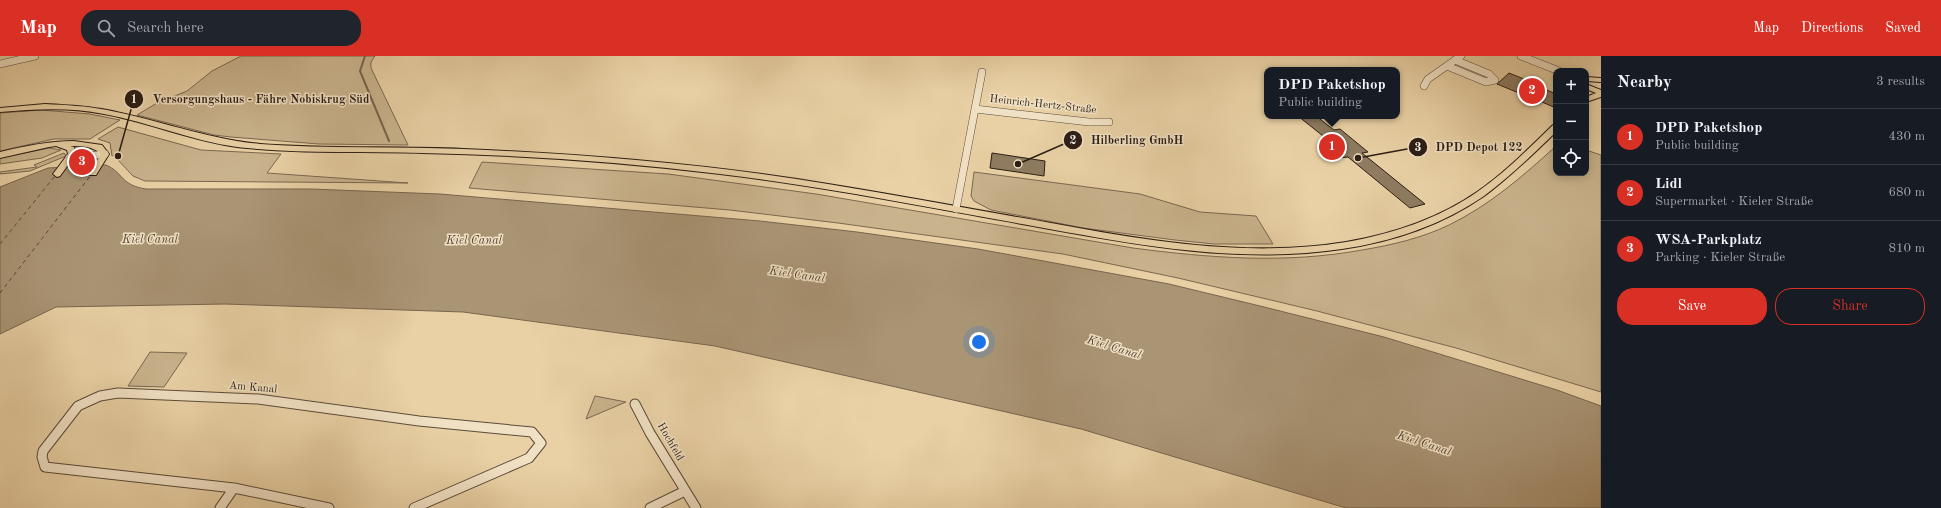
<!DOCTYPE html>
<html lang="en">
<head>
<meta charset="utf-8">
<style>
  body { margin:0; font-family:"Old Standard TT",serif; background:#20242c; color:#f1f3f6 }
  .controls { position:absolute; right:12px; top:12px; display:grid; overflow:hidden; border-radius:8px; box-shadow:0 2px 10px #0003 }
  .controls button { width:36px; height:36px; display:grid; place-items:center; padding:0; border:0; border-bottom:1px solid #363941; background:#171b24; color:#f1f3f6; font:20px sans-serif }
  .you { position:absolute; left:979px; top:286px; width:14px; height:14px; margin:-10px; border:3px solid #fff; border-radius:50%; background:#1a73e8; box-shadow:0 0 0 6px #1a73e833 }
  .badge { display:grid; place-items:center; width:26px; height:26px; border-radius:50%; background:#d93025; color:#fff; font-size:13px; font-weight:700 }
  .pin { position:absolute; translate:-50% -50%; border:2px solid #fff; box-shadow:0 1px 4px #0006 }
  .popup { position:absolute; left:1264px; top:11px; width:136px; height:52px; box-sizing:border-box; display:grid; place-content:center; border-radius:8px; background:#171b24; filter:drop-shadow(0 1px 3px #0005); font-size:13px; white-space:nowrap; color:#9ea1a6 }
  .popup b { font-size:15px; color:#f1f3f6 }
  .popup::after { content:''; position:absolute; left:50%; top:100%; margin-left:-8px; border:8px solid transparent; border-top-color:#171b24 }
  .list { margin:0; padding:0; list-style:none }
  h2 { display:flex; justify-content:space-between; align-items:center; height:52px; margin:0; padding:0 16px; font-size:17px }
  h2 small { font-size:13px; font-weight:400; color:#9ea1a6 }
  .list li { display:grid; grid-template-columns:26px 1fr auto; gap:12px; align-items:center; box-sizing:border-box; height:56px; padding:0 16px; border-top:1px solid #363941 }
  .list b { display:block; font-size:15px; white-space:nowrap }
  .list p { margin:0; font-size:13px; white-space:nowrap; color:#9ea1a6 }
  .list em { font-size:13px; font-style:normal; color:#9ea1a6 }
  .actions { display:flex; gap:8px; padding:12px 16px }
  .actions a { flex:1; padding:9px 0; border:1px solid #d93025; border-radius:16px; text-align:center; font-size:14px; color:#d93025 }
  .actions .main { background:#d93025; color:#fff }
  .icon { flex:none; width:22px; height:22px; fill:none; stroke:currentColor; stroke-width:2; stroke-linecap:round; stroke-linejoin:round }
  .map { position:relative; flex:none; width:1601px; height:452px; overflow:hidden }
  header { display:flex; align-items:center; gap:24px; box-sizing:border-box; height:56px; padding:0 20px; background:#d93025; color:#fff }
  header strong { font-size:19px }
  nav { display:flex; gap:22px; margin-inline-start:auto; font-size:14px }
  .search { width:280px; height:36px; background:#20242c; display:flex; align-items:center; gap:10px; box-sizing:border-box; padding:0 14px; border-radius:16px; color:#9ea1a6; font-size:15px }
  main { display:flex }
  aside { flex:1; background:#171b24 }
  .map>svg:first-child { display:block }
  .green { fill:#c9b38d; stroke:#7a6851 }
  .water { fill:#a99474; stroke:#77654e }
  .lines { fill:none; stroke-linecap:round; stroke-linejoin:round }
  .stream { stroke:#77654e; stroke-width:2 }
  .ferry { stroke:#584736; stroke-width:1; stroke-dasharray:4 3.5; stroke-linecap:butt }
  .building { fill:#8e7b60; stroke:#2c1e15 }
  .minor-far1-casing { stroke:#5b4b39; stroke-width:8 }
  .minor-casing { stroke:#5b4b39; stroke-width:11 }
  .major-casing { stroke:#2c1e15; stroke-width:2 }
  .minor-far1 { stroke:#f1e1c4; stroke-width:7 }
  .minor { stroke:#f1e1c4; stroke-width:9 }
  .major { fill:#e9d1a5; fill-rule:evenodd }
  .labels { text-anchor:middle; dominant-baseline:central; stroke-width:3; stroke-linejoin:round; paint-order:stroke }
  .street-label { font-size:11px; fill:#2c1e15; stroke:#f1e1c4 }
  .water-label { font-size:12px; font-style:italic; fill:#584736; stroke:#f1e1c4 }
  .leader { fill:none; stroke:#2c1e15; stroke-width:1.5 }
  .callout-dot { fill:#2c1e15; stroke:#f1e1c4; stroke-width:1.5 }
  .mark-label { font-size:12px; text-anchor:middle; font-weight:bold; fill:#fff }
  .callout-label { font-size:12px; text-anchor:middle; font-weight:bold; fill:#2c1e15; stroke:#f1e1c4; stroke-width:3; stroke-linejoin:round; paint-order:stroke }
</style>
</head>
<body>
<header>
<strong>Map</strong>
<div class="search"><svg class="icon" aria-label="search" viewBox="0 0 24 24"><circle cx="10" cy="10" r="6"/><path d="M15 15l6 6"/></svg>Search here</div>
<nav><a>Map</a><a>Directions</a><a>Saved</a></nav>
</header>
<main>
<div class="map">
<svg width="1601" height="452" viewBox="0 0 1601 452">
  <rect width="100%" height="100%" fill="#e9d1a5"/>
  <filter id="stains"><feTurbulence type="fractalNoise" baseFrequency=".005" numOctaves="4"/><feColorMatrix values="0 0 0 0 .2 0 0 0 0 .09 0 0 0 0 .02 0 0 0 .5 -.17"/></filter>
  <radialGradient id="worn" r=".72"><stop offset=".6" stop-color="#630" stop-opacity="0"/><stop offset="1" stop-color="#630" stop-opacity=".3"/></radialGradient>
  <!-- green -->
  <path class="green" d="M241,0H375L371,6V12L408,89L319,88L231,81L214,79L137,59L157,47L187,35L212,15Z
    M41,54L90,58L120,64L90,83H54L0,95V57Z
    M118,71L201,94L281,98L267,117L408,127L145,125L133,120L117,103L122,100L119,97L112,100L110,87L98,83Z
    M1556,90V117H1586V94L1601,99V336L1456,292L1317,255L1178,222L1063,198L838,167L730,154L469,132L482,106L668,118L816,138L1133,192C1210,202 1285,208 1362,194C1392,189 1422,182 1449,169C1490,149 1523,120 1556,90Z
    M49,92L61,94L42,102L0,108V102Z
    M64,97L66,100L30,115L0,118V116L37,111L34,109Z
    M974,116L1140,138L1200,156L1256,160L1273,188H1214L1175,184L1083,172L991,154L974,145L971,140Z
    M150,296L187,297L164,331L128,330Z
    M595,340L626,346L586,363Z"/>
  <!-- water -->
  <path class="water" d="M106,109C124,117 120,129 146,133H311L440,138L760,165L857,176L978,193L1169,228L1260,250L1384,281L1557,334L1601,350V452H1346L1081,373L715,290L463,256L225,248L56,251L0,278V131L48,112Z"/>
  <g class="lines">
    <!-- stream -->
    <path class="stream" d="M365,0L360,15L389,85"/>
    <!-- ferry -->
    <path class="ferry" d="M0,188L55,120
      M0,237L91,119"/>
  </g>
  <!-- building -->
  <path class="building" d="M1509,17L1544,31L1542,32L1556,38V52L1542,46L1540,48L1529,44L1531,42L1497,28Z
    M1298,60H1316L1334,74L1340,73L1368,96L1362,97L1425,148L1410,152L1348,101L1339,102L1332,101L1321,91L1323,80Z
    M992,97L1045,105L1044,120L990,112Z"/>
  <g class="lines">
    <defs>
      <path id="minor-far1" d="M1521,0L1559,15
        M0,8L35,0
        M1447,10L1486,26L1495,24L1489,18L1455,4
        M1424,30L1428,23L1461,0
        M975,53L1089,66H1109
        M69,102L105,98
        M956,153L982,16"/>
      <path id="minor" d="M635,348L650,377L696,452
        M220,452L234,432
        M329,452L234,432L45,411L42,401L43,395L78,350L100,340L118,337L258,343L419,365L532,376L541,387L529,402L414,452
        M650,452L685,435"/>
      <path id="major" d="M1586,21L1601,22V26L1586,25Z
        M1586,28L1601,34V41L1586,46V41L1596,37L1586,33Z
        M45,48C66,49 87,50 107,54C159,64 207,83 260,88C327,93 395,90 463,93C585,98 707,108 828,128C903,140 977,154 1051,167C1148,185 1248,202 1346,186C1392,178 1438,163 1477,136C1505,117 1529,92 1553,69H1556V76C1533,98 1510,121 1484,140C1442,169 1391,186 1342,193C1234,209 1127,187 1022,168C922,150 821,130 720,118C621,106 522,99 422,97C361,95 299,98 237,91C192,85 149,66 104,58C70,51 35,53 0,56V52Z
        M74,85L102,89L109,98L96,119H90L89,117L101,98C93,90 81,90 70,90L74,91L76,98L60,120L57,121L53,118L68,98L67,94L56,90L49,91L0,102V96C25,90 49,85 74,85Z"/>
    </defs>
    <!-- minor-far1 casing -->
    <use href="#minor-far1" class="minor-far1-casing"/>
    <!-- minor casing -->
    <use href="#minor" class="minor-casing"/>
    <!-- major casing -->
    <use href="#major" class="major-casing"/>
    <!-- minor-far1 -->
    <use href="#minor-far1" class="minor-far1"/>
    <!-- minor -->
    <use href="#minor" class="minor"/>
    <!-- major -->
    <use href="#major" class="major"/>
  </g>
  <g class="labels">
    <!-- street labels -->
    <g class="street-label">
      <text transform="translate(1043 49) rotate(6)">Heinrich-Hertz-Straße</text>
      <text transform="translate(253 332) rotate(5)">Am Kanal</text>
      <text transform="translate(670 386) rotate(60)">Hochfeld</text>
    </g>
    <!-- water labels -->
    <g class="water-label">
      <text x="150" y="184">Kiel Canal</text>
      <text x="474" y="185">Kiel Canal</text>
      <text transform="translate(797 219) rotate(8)">Kiel Canal</text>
      <text transform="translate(1114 292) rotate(17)">Kiel Canal</text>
      <text transform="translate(1424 388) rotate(18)">Kiel Canal</text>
    </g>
  </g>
  <!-- callouts -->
  <path class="leader" d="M118 100L134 43M1018 108L1073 84M1358 102L1418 91"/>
  <g class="callout-dot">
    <circle cx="118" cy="100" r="4"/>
    <circle cx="1018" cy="108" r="4"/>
    <circle cx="1358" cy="102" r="4"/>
    <circle cx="134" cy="43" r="10"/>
    <circle cx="1073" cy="84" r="10"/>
    <circle cx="1418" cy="91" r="10"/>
  </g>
  <g class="mark-label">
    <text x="134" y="47">1</text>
    <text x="1073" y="88">2</text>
    <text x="1418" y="95">3</text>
  </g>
  <g class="callout-label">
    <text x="261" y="47">Versorgungshaus - Fähre Nobiskrug Süd</text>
    <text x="1137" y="88">Hilberling GmbH</text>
    <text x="1479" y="95">DPD Depot 122</text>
  </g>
  <rect width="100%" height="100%" filter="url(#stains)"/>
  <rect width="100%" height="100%" fill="url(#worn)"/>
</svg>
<div class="controls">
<button>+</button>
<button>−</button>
<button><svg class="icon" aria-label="locate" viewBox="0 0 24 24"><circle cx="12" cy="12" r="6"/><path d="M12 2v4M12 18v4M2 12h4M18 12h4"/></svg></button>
</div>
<div class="you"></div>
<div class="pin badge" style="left:1332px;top:91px">1</div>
<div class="popup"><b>DPD Paketshop</b>Public building</div>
<div class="pin badge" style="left:1532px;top:35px">2</div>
<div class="pin badge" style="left:82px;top:106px">3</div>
</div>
<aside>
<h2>Nearby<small>3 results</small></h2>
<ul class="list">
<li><span class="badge">1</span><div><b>DPD Paketshop</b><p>Public building</p></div><em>430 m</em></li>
<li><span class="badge">2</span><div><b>Lidl</b><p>Supermarket · Kieler Straße</p></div><em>680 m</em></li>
<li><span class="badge">3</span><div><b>WSA-Parkplatz</b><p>Parking · Kieler Straße</p></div><em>810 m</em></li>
</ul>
<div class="actions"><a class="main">Save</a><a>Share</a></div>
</aside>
</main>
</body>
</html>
